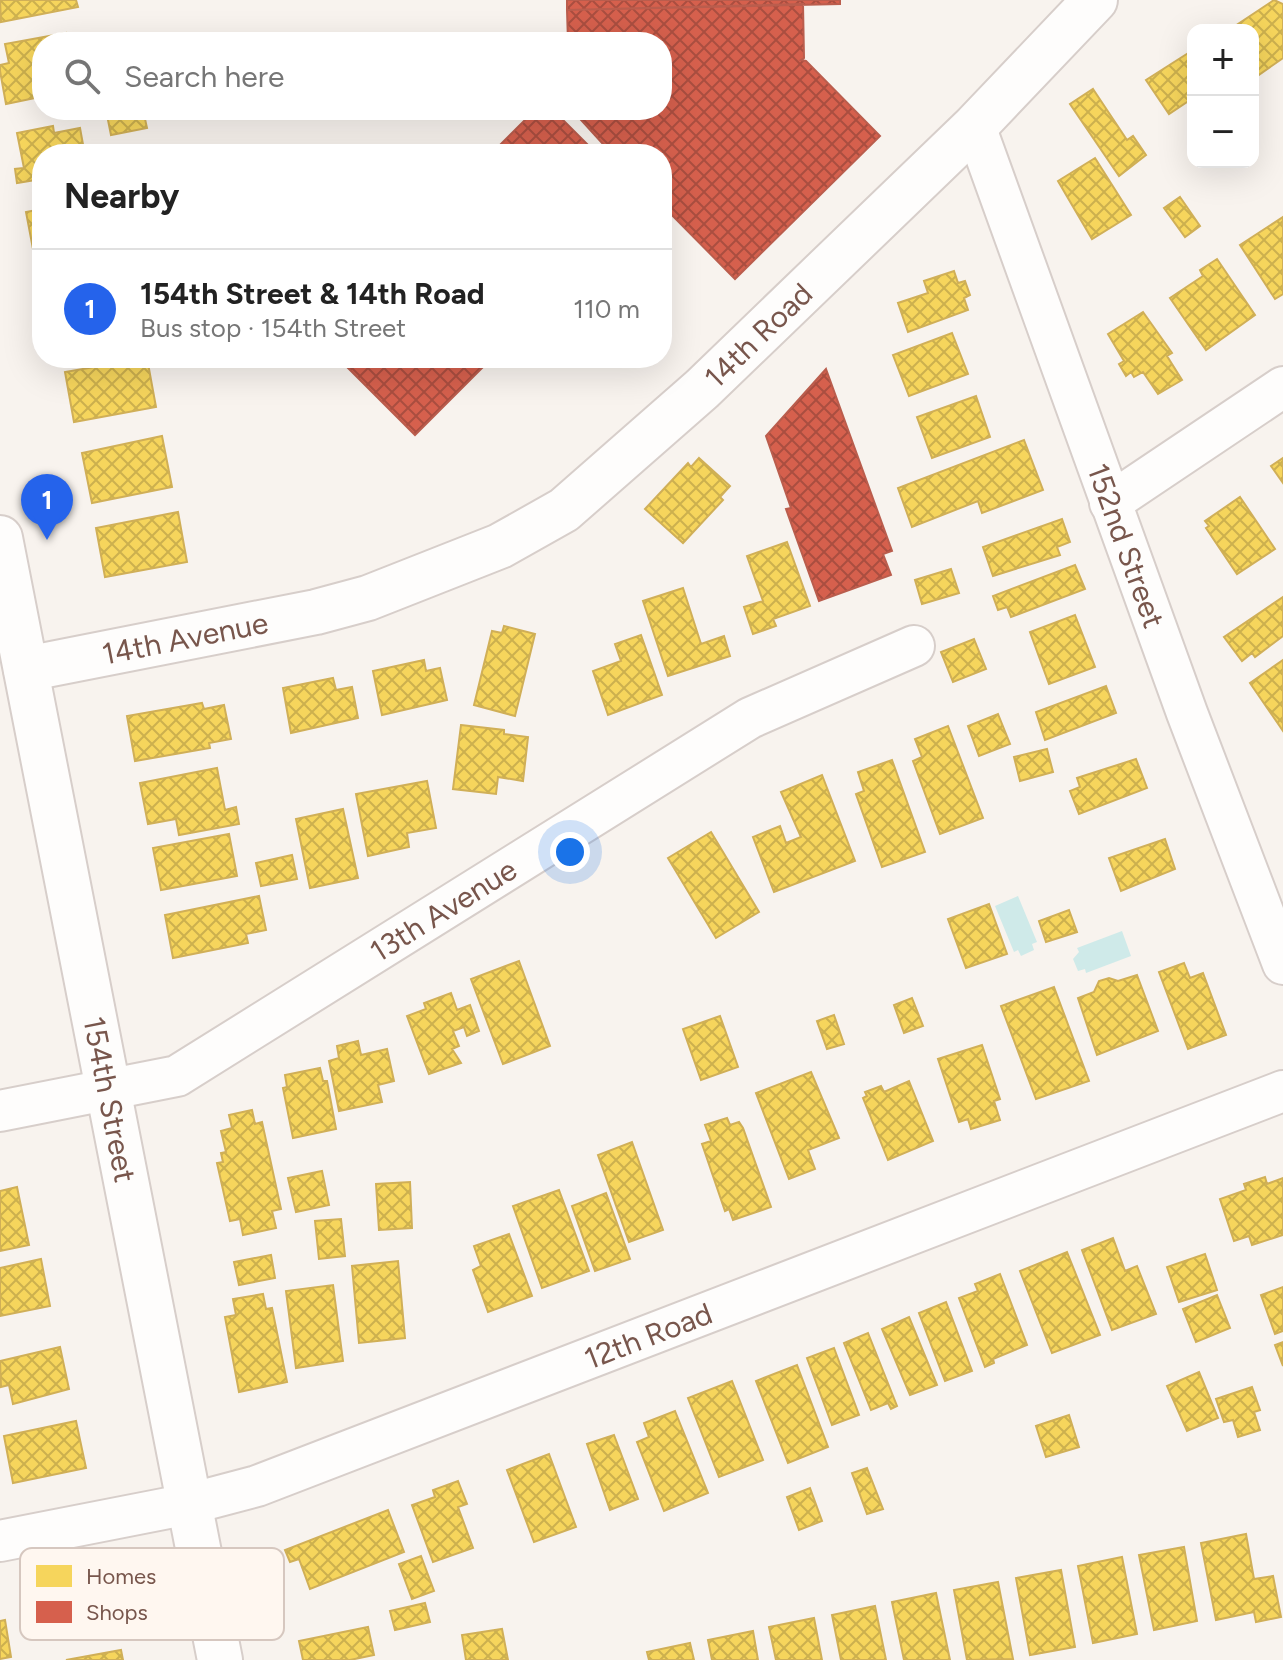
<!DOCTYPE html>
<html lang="en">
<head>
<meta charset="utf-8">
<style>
  body { margin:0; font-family:Figtree,sans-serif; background:#f2f2f2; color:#222 }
  .controls { position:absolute; right:24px; top:24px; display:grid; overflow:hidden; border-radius:16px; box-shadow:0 8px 32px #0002 }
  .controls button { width:72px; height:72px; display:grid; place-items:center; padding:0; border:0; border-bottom:2px solid #e0e0e0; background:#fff; color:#222; font:40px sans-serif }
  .you { position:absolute; left:570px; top:852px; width:28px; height:28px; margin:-20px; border:6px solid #fff; border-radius:50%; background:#1a73e8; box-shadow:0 0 0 12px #1a73e833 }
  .badge { display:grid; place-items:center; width:52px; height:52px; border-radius:50%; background:#2563eb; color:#fff; font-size:26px; font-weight:700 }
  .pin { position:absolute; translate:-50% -66px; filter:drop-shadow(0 2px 4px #0008) }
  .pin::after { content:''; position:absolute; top:42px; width:28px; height:24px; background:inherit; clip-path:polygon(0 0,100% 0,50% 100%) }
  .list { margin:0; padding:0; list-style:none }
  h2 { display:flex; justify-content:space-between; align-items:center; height:104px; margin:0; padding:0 32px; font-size:34px }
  h2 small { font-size:26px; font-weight:400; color:#767676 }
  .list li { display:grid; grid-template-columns:52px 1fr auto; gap:24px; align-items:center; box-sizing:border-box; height:120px; padding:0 32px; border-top:2px solid #e0e0e0 }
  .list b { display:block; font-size:30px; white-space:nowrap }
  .list p { margin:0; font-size:26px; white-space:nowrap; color:#767676 }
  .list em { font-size:26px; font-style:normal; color:#767676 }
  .icon { flex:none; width:44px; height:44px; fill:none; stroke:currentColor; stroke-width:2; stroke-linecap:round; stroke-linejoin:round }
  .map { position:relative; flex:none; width:1283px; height:1660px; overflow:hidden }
  .search { position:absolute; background:#fff; box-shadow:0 8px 32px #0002; left:32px; top:32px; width:640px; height:88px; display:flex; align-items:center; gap:20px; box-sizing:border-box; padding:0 28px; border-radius:32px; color:#767676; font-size:30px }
  .panel { position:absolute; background:#fff; box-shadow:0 8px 32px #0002; left:32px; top:144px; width:640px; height:224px; border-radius:32px }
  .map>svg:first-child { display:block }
  .water { fill:#cfeae9 }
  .homes { fill:url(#homes-cross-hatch); stroke:#d0af57; stroke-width:2 }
  .shops { fill:url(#shops-cross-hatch); stroke:#ba5d4d; stroke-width:2 }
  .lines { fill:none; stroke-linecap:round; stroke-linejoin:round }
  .minor-casing { stroke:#d7ceca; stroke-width:44 }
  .tertiary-casing { stroke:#d7ceca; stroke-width:48 }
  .minor { stroke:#fefdfc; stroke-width:40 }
  .tertiary { stroke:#fefdfc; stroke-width:44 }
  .labels { text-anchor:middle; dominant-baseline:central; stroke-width:8; stroke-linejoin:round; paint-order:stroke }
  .street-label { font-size:30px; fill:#78564c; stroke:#fff7f0 }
  .key { fill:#fff7f0; stroke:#d6c7bf; stroke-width:2 }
  .key-label { font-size:22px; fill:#78564c }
</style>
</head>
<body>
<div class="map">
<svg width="1283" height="1660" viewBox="0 0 1283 1660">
  <defs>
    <pattern id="homes-cross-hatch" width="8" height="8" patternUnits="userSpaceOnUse" patternTransform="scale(2)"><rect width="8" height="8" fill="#f6d55c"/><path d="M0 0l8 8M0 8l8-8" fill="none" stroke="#ccb04e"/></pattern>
    <pattern id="shops-cross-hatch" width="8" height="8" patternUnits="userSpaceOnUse" patternTransform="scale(2)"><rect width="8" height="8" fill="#d6604d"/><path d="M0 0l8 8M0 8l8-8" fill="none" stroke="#aa4e40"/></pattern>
  </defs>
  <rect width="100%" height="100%" fill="#f8f3ee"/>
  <!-- water -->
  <path class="water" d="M1018,896L1037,942L1032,944L1034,950L1021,956L1018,950L1014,952L995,906Z
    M1122,931L1131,956L1086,973L1085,969L1078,971L1073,959L1079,952L1077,948Z"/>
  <!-- homes -->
  <path class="homes" d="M0,0H76L78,7L1,22Z
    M1274,0L1283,4V58L1253,79V30H1229Z
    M66,33L68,42H42V81L37,82L40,97L6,104L0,71V65L9,63L5,44Z
    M1193,50V98L1169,114L1146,80Z
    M1093,89L1127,140L1133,136L1146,155L1119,176L1070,104Z
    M106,110H143L147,128L111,135Z
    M53,126L54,133L80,128L84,150L100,147L101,154H42V179L17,183L15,169L24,168L17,133Z
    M1095,158L1131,215L1092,239L1058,181Z
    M1180,197L1200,226L1185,237L1164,208Z
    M42,209V269L37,270L26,212Z
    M1283,217V294L1275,299L1240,245Z
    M1217,259L1255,315L1206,350L1170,298L1203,276L1200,270Z
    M954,271L958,283L965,281L970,295L964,298L968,310L908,332L898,303L928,293L924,281Z
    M1143,312L1172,353L1167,356L1182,380L1158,394L1143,372L1134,377L1131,372L1126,376L1119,364L1124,361L1108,334Z
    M952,333L968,374L909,396L893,355Z
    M147,358L156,407L74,422L65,372Z
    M976,396L990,437L932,458L917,417Z
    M162,436L172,487L92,503L82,453Z
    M1024,440L1043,490L982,513L978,501L912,527L898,488Z
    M699,458L730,486L720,497L723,500L683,543L645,509L688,463L691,467Z
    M1283,458V483L1271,466Z
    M1240,497L1275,549L1237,574L1206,528L1209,526L1205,521Z
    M178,512L187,562L105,577L96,528Z
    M1062,519L1070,542L1057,547L1060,555L993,576L983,547Z
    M787,542L810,606L773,619L776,626L753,634L744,607L763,601L747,556Z
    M1075,565L1085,589L1011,617L1007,607L998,610L993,596Z
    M951,569L959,593L922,604L915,580Z
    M683,588L701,644L724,636L730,656L668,676L643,601Z
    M1283,597V636L1255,657L1252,653L1242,661L1224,637Z
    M1075,615L1095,667L1049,684L1030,632Z
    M504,626L535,634L515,716L474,705L492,631L502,633Z
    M641,635L662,695L608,715L593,671L621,661L615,644Z
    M974,639L986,669L953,682L941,652Z
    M424,660L426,671L440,668L447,700L382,715L373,671Z
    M1283,660V731L1250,683Z
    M333,678L336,690L352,687L358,718L291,733L283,688Z
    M1106,686L1116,713L1045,740L1036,712Z
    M202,703L204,709L224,705L231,739L209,743L210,748L135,761L127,716Z
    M998,714L1010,744L979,756L968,726Z
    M461,725L504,730V734L528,737L523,781L498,777L496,794L453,789Z
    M948,726L983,818L940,834L913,761L922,757L915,739Z
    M1047,749L1053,772L1020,781L1014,757Z
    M1136,759L1147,788L1079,814L1070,791L1080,787L1077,778Z
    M892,760L925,852L882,867L856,794L864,791L858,772Z
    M217,768L225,810L236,807L239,824L179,835L176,819L148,824L140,783Z
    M822,775L855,861L774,892L753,837L780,826L786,843L801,837L781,792Z
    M427,781L436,828L407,833L409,847L368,856L356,794Z
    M343,809L358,878L310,888L296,819Z
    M711,832L759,912L716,938L668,858Z
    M229,834L237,876L161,890L153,848Z
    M1165,839L1175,869L1121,891L1109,858Z
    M292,855L297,879L261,886L256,863Z
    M259,896L266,930L246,934L248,943L173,958L165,915Z
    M989,904L1007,954L966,968L948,919Z
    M1069,910L1077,932L1046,942L1039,921Z
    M519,961L550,1046L503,1064L471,979Z
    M1184,963L1190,978L1203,973L1226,1035L1188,1049L1159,972Z
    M1137,975L1158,1031L1097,1055L1078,998L1094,992L1099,981L1109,978L1118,981Z
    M1054,987L1089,1081L1036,1099L1001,1006Z
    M451,993L457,1010L470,1005L479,1031L467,1036L464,1027L453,1031L459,1046L452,1049L461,1063L429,1074L407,1016L426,1009L424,1003Z
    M912,998L923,1026L904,1033L894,1005Z
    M834,1015L844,1044L827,1049L817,1021Z
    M720,1016L738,1067L701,1080L683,1029Z
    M358,1041L361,1055L387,1049L394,1081L378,1085L382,1102L339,1111L329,1061L339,1058L337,1046Z
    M982,1045L1000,1099L994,1101L1000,1120L971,1129L968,1119L959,1122L938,1059Z
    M320,1068L323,1081H327L336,1129L293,1138L283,1088L287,1087L285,1075Z
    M811,1072L839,1138L808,1150L815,1169L789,1179L756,1093Z
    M909,1081L933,1141L888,1160L863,1098L867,1096L865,1092L881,1086L884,1092Z
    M252,1110L255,1124L262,1122L281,1209L272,1211L276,1228L243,1235L240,1219L230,1221L217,1163L223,1162L221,1153L226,1152L221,1131L232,1128L229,1115Z
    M727,1118L730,1125L739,1122L743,1128L771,1207L733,1220L729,1209L725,1211L702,1144L711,1141L705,1125Z
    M632,1142L663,1230L629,1242L598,1155Z
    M322,1171L329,1205L296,1212L288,1178Z
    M1265,1177L1267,1184L1283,1178V1235L1252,1245L1249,1236L1234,1241L1220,1199L1246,1190L1244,1184Z
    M410,1182L412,1228L379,1230L376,1184Z
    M17,1187L29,1245L0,1251V1191Z
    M559,1190L589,1271L542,1288L513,1206Z
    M606,1193L630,1259L595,1271L572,1206Z
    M341,1219L345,1256L319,1259L315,1221Z
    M509,1234L532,1296L488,1312L473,1270L481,1266L474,1246Z
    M1113,1238L1125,1271L1137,1266L1156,1314L1112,1330L1082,1250Z
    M1067,1252L1100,1335L1052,1353L1020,1271Z
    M1205,1254L1217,1290L1179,1302L1167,1267Z
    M271,1255L275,1278L239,1285L234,1262Z
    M41,1259L50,1306L0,1316V1268Z
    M398,1261L405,1338L359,1343L352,1266Z
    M1000,1274L1027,1345L993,1359L994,1363L985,1367L959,1298L978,1291L975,1284Z
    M333,1285L343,1361L296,1368L286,1291Z
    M1283,1287V1331L1275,1334L1261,1295Z
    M263,1294L266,1309L272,1308L287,1382L239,1392L225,1317L236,1315L233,1299Z
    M1217,1295L1230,1328L1196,1342L1183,1309Z
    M946,1302L972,1371L945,1381L919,1313Z
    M909,1317L937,1385L910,1395L882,1329Z
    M868,1333L897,1406L891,1409L888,1403L871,1410L844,1343Z
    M1283,1342V1366L1275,1345Z
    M60,1347L69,1389L13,1404L9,1385L1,1387L0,1361Z
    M834,1348L859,1415L832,1425L807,1358Z
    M797,1365L828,1447L788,1463L756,1381Z
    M1199,1372L1218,1418L1187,1431L1167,1386Z
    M732,1381L763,1460L719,1477L688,1398Z
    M1252,1387L1260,1410L1254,1412L1260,1430L1238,1437L1233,1420L1224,1422L1216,1399Z
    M675,1411L708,1493L664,1511L637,1442L649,1437L644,1423Z
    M1069,1415L1079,1447L1046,1457L1036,1426Z
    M76,1421L86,1468L13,1483L4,1436Z
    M614,1435L638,1499L610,1510L587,1444Z
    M549,1454L576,1527L534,1542L507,1470Z
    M867,1468L883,1509L867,1514L852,1473Z
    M458,1481L467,1504L458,1507L473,1548L433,1562L412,1505L435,1497L433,1490Z
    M810,1488L822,1521L799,1530L787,1497Z
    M388,1510L404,1552L310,1589L299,1559L290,1562L285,1550Z
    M1246,1534L1254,1579L1273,1576L1281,1617L1256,1622L1254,1612L1216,1620L1201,1543Z
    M1184,1547L1197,1621L1154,1630L1139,1555Z
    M421,1556L434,1591L412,1599L399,1564Z
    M1122,1557L1137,1634L1093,1643L1078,1566Z
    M1061,1570L1075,1647L1030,1655L1016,1578Z
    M998,1582L1013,1659L967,1660L954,1590Z
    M936,1593L950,1660H904L892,1602Z
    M425,1603L430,1622L395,1630L390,1611Z
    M875,1606L886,1660H841L832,1615Z
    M814,1618L822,1660H776L769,1627Z
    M5,1620L11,1657L0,1659V1621Z
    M368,1627L374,1655L350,1660H303L299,1641Z
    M502,1629L508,1660H466L462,1635Z
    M753,1631L758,1660H712L708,1640Z
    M690,1643L694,1660H649L647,1652Z
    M121,1650L123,1660H66Z"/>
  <!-- shops -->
  <path class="shops" d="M567,0H840V4L567,10Z
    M803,4L804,58L801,60L806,61L880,136L735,279L662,205V154H612L572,110H662V42H568L567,10Z
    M535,110H553L597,154H491Z
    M338,358H492L415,435Z
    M826,369L892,551L883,554L891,575L819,601L786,509L791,508L766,436Z"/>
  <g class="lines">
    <defs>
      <g id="minor">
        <path id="s1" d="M975,126L1187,713L1283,964"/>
        <path d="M1110,503L1283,387"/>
        <path id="s2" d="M0,1111L177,1076L750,718L914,646"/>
        <path id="s3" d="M0,1541L189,1504L257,1486L1283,1091"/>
      </g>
      <g id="tertiary">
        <path id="s4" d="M0,538L220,1660"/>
        <path id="s5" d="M26,669L316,612L368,598L500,546L564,510L702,389L975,126L1095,0"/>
      </g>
    </defs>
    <!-- minor casing -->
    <use href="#minor" class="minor-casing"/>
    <!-- tertiary casing -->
    <use href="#tertiary" class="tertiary-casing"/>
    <!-- minor -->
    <use href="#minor" class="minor"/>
    <!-- tertiary -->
    <use href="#tertiary" class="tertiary"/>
  </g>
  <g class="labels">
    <!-- street labels -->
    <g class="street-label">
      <text stroke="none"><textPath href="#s5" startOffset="826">14th Road</textPath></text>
      <text stroke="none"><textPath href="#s1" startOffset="446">152nd Street</textPath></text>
      <text stroke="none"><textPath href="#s5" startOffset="162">14th Avenue</textPath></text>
      <text stroke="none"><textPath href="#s2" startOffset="494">13th Avenue</textPath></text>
      <text stroke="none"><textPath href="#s4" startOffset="572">154th Street</textPath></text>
      <text stroke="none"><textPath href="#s3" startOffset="682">12th Road</textPath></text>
    </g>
  </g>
  <!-- legend -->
  <rect x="20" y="1548" width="264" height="92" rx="12" class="key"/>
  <rect x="36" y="1565" width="36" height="22" fill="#f6d55c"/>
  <rect x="36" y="1601" width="36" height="22" fill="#d6604d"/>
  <g class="key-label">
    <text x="86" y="1584">Homes</text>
    <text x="86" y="1620">Shops</text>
  </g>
</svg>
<div class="controls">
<button>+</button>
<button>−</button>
</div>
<div class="you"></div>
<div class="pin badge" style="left:47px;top:540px">1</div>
<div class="search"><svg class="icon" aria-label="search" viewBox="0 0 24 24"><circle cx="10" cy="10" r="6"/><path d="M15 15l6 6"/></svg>Search here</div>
<section class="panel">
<h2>Nearby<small></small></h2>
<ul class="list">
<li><span class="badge">1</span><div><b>154th Street &amp; 14th Road</b><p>Bus stop · 154th Street</p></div><em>110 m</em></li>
</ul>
</section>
</div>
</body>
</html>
